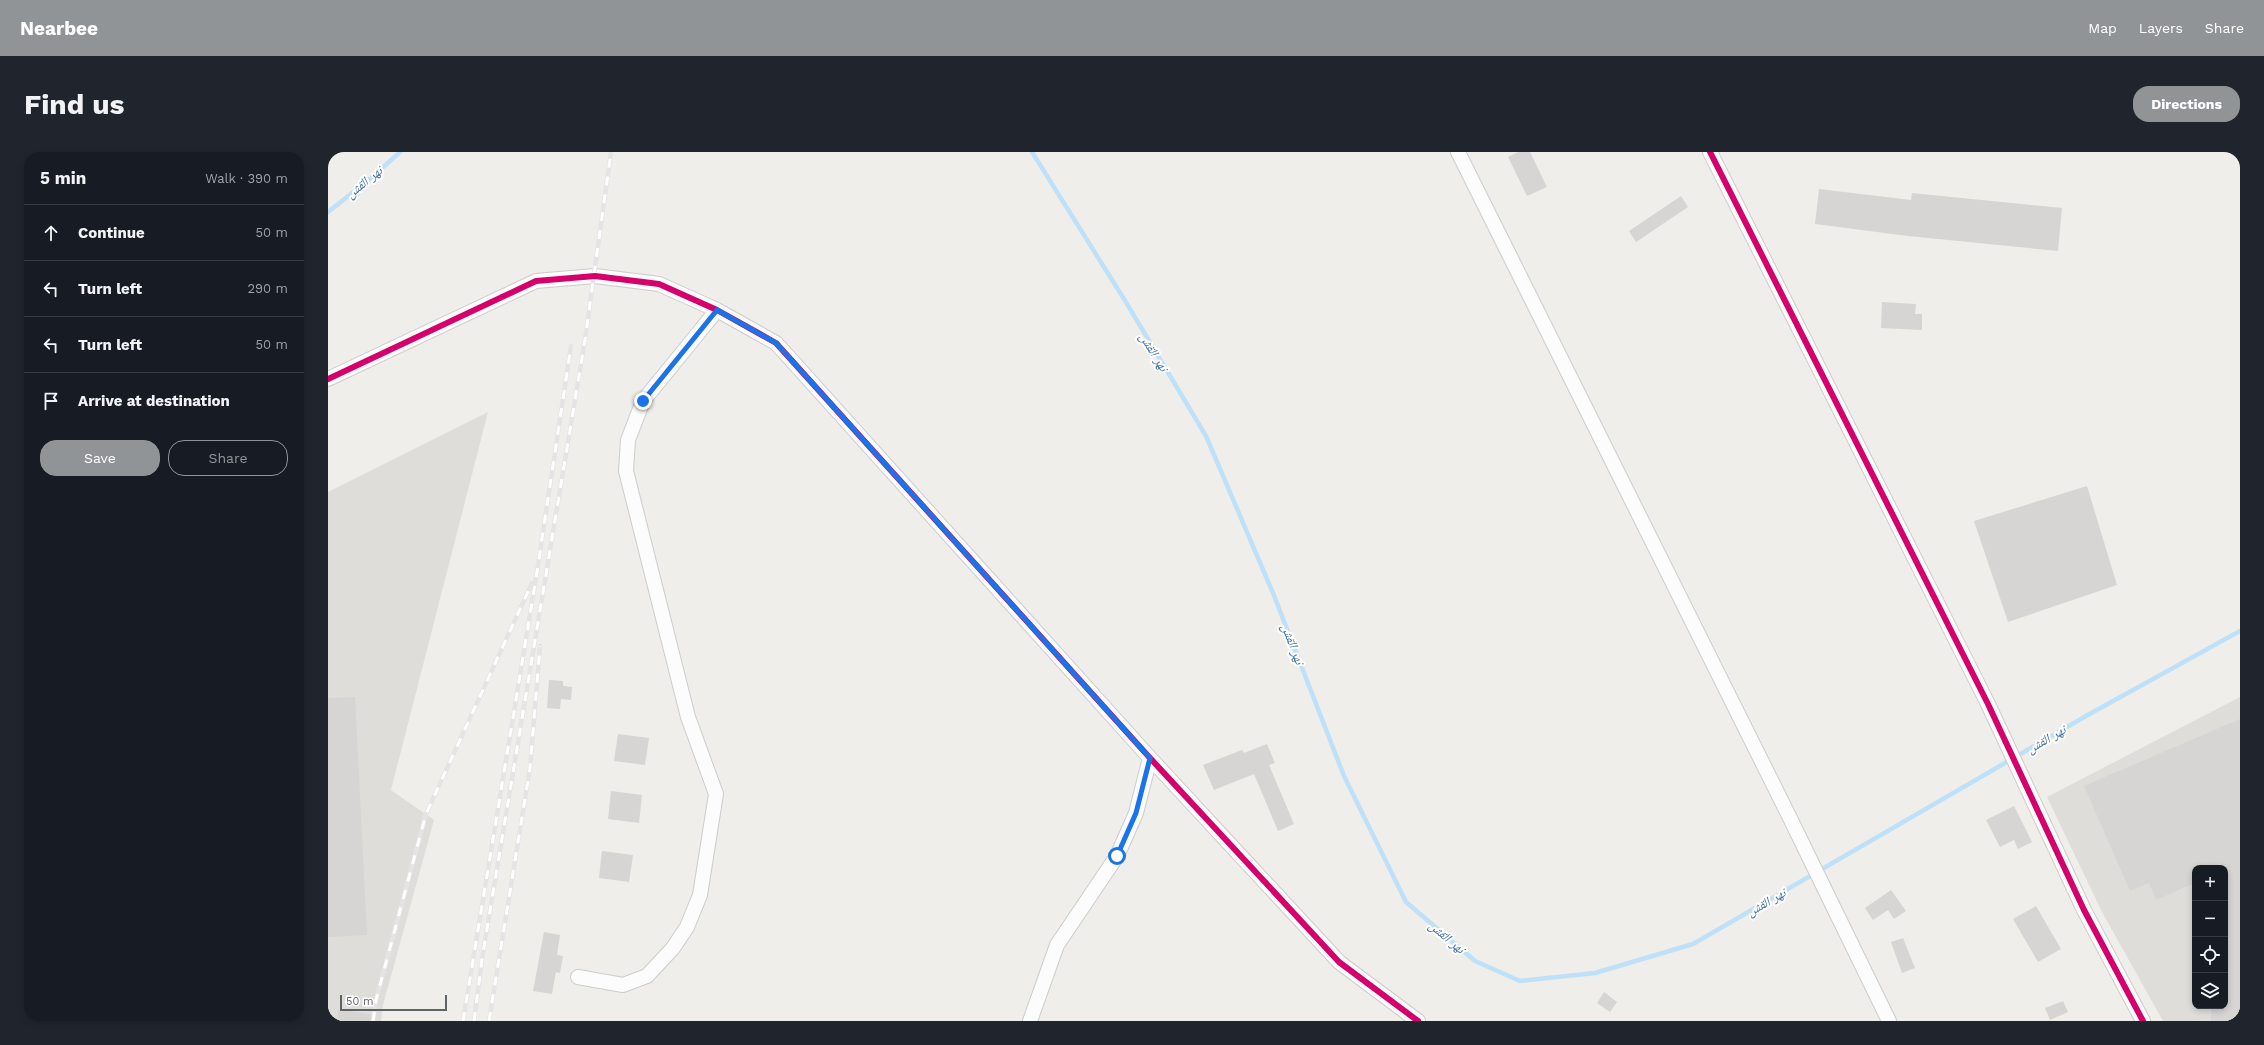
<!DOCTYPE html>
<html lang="en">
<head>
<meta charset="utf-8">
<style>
  body { margin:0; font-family:"Work Sans","Noto Naskh Arabic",sans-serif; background:#20242c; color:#f1f3f6 }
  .controls { position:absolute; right:12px; bottom:12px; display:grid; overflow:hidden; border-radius:8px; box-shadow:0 2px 6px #0003 }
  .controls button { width:36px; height:36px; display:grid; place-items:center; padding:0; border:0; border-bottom:1px solid #363941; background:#171b24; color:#f1f3f6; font:20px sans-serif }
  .scale { position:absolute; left:12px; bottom:10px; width:107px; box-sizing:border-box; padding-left:4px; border:2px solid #5f6368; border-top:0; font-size:11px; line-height:14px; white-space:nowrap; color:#5f6368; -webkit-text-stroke:3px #fff; paint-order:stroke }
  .stop { position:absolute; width:12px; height:12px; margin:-9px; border:3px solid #1a73e8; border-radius:50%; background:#fff }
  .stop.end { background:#1a73e8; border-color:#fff; box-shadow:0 1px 4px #0008 }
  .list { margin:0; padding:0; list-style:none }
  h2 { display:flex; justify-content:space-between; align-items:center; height:52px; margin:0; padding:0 16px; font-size:17px }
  h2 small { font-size:13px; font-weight:400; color:#9ea1a6 }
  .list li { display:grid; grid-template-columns:26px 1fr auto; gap:12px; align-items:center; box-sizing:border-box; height:56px; padding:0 16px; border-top:1px solid #363941 }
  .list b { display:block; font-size:15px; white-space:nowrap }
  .list em { font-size:13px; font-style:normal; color:#9ea1a6 }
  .actions { display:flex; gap:8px; padding:12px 16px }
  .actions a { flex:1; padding:9px 0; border:1px solid #919496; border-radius:16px; text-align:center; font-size:14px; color:#919496 }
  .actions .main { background:#919496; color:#fff }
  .icon { flex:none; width:22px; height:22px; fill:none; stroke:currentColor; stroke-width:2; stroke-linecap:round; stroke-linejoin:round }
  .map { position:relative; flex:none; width:1912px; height:869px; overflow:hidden; border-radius:16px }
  header { display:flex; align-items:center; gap:24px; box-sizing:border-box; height:56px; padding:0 20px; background:#919496; color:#fff }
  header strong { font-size:19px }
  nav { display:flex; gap:22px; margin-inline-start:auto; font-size:14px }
  .intro { display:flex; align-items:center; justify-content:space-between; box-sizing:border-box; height:96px; padding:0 24px }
  h1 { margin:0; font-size:28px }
  .button { padding:10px 18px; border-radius:16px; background:#919496; color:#fff; font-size:14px; font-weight:700 }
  main { display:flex; gap:24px; padding:0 24px }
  aside { flex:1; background:#171b24; border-radius:16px; box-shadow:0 2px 6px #0003 }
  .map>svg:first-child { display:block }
  .industrial { fill:#dfddda; fill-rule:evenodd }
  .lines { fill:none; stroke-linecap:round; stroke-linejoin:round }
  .stream { stroke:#bfe0f9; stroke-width:4.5 }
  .building { fill:#d6d5d3 }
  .minor-casing { stroke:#cbcccc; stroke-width:16 }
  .minor { stroke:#fdfcfc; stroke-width:14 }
  .rail-casing { stroke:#e4e4e4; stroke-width:4.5 }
  .rail { stroke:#fff; stroke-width:3; stroke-dasharray:9; stroke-linecap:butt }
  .cycleway-casing { stroke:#fff; stroke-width:8 }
  .cycleway { stroke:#d6006c; stroke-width:6 }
  .route { stroke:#1a73e8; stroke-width:5 }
  .labels { text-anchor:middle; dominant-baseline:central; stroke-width:4; stroke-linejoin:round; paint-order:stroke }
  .water-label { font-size:13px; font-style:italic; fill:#4174aa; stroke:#fff }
</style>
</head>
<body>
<header>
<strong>Nearbee</strong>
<nav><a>Map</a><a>Layers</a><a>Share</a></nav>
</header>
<div class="intro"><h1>Find us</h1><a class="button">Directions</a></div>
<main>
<aside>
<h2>5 min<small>Walk · 390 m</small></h2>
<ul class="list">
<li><svg class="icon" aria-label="ahead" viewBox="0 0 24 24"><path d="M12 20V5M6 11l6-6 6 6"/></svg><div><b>Continue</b></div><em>50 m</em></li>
<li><svg class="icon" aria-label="left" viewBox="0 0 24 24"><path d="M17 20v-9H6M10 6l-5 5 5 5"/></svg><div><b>Turn left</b></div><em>290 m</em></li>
<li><svg class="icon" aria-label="left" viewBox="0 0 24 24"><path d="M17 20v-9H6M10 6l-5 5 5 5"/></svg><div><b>Turn left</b></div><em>50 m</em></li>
<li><svg class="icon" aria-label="arrive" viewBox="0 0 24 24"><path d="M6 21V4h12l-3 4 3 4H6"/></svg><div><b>Arrive at destination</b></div></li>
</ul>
<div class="actions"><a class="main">Save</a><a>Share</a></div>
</aside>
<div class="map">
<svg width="1912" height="869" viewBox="0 0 1912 869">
  <rect width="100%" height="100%" fill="#efeeea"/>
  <!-- industrial -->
  <path class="industrial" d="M160,260L63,638L106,668L55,853L53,869H0V340Z
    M1912,545V869H1835L1774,760L1719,645ZM1867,716H1897V854H1867Z"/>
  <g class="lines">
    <!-- stream -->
    <path class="stream" d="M704,0L796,147L878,284L945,441L1016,624L1078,750L1147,809L1192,829L1267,821L1365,792L1758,564L1912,479
      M0,60L43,26L72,0"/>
  </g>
  <!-- building -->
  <path class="building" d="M1190,0H1202L1219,35L1199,44L1180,5Z
    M1491,37L1583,48L1584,41L1734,56L1730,99L1580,84L1487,72Z
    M1353,44L1360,55L1308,90L1301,79Z
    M1554,150L1588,152L1587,162H1594V178L1553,176Z
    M1759,334L1789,433L1680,470L1646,369Z
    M221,528L235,529V534L244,535L243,548L233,547L232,557L219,556Z
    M27,545L39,783L0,785V546Z
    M1912,567V869H1883V854H1897V716H1867V731L1828,748L1821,731L1802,739L1756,634Z
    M290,582L321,586L317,613L286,609Z
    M939,592L947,611L941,613L966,672L950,679L926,622L886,638L875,613L914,598L916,601Z
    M283,639L314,643L311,671L280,667Z
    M1686,654L1704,690L1690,697L1686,688L1672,695L1658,668Z
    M274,699L305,703L301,730L271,726Z
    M1563,738L1578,759L1566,767L1560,758L1545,768L1537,756Z
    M1708,754L1733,797L1710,810L1685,767Z
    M216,780L232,783L229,803L235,804L232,821L228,820L224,842L205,839Z
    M1575,786L1587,816L1574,821L1563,790Z
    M1276,840L1289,850L1282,860L1269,851Z
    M1735,849L1740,860L1722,868L1717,856Z
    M11,857L45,863L44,869H9Z"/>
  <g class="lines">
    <defs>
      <path id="minor" d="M1130,0L1460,662L1561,869
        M1382,0L1660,552L1756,758L1815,869
        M0,227L208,129L267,124L331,132L389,158L448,191L822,606L1011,810L1090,869
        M250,825L295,833L319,824L345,796L359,775L372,743L388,642L360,565L298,319L300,288L315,249L389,158
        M702,869L729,793L789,704L808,661L822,606"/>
    </defs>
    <!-- minor casing -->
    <use href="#minor" class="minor-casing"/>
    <!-- minor -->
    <use href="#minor" class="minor"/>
    <defs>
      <path id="rail" d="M45,869L48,848L98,662L204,431
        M135,869L209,420L243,194
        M146,869L154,807L257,188L283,0
        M161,869L202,616L212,494"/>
    </defs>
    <!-- rail casing -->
    <use href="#rail" class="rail-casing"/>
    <!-- rail -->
    <use href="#rail" class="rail"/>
    <defs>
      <path id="cycleway" d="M1382,0L1660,552L1756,758L1815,869
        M0,227L208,129L267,124L331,132L389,158L448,191L822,606L1011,810L1090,869"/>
    </defs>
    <!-- cycleway casing -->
    <use href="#cycleway" class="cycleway-casing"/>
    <!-- cycleway -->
    <use href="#cycleway" class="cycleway"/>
  </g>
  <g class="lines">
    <!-- route -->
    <path class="route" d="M315,249L389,158L448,191L822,606L808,661L789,704"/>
  </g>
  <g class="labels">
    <!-- water labels -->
    <g class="water-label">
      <text transform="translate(36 30) rotate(-39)">نهر القش</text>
      <text transform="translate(826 200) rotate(58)">نهر القش</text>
      <text transform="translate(965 492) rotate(69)">نهر القش</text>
      <text transform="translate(1718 587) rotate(-30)">نهر القش</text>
      <text transform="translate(1438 750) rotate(-30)">نهر القش</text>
      <text transform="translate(1119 785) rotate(40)">نهر القش</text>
    </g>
  </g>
</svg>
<div class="controls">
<button>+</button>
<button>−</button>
<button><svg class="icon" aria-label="locate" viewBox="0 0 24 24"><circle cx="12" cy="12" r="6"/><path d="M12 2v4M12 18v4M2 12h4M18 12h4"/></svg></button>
<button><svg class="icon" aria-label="layers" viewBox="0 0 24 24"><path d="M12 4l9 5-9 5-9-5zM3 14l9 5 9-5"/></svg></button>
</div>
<div class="scale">50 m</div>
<div class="stop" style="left:789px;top:704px"></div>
<div class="stop end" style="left:315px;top:249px"></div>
</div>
</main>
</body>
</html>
